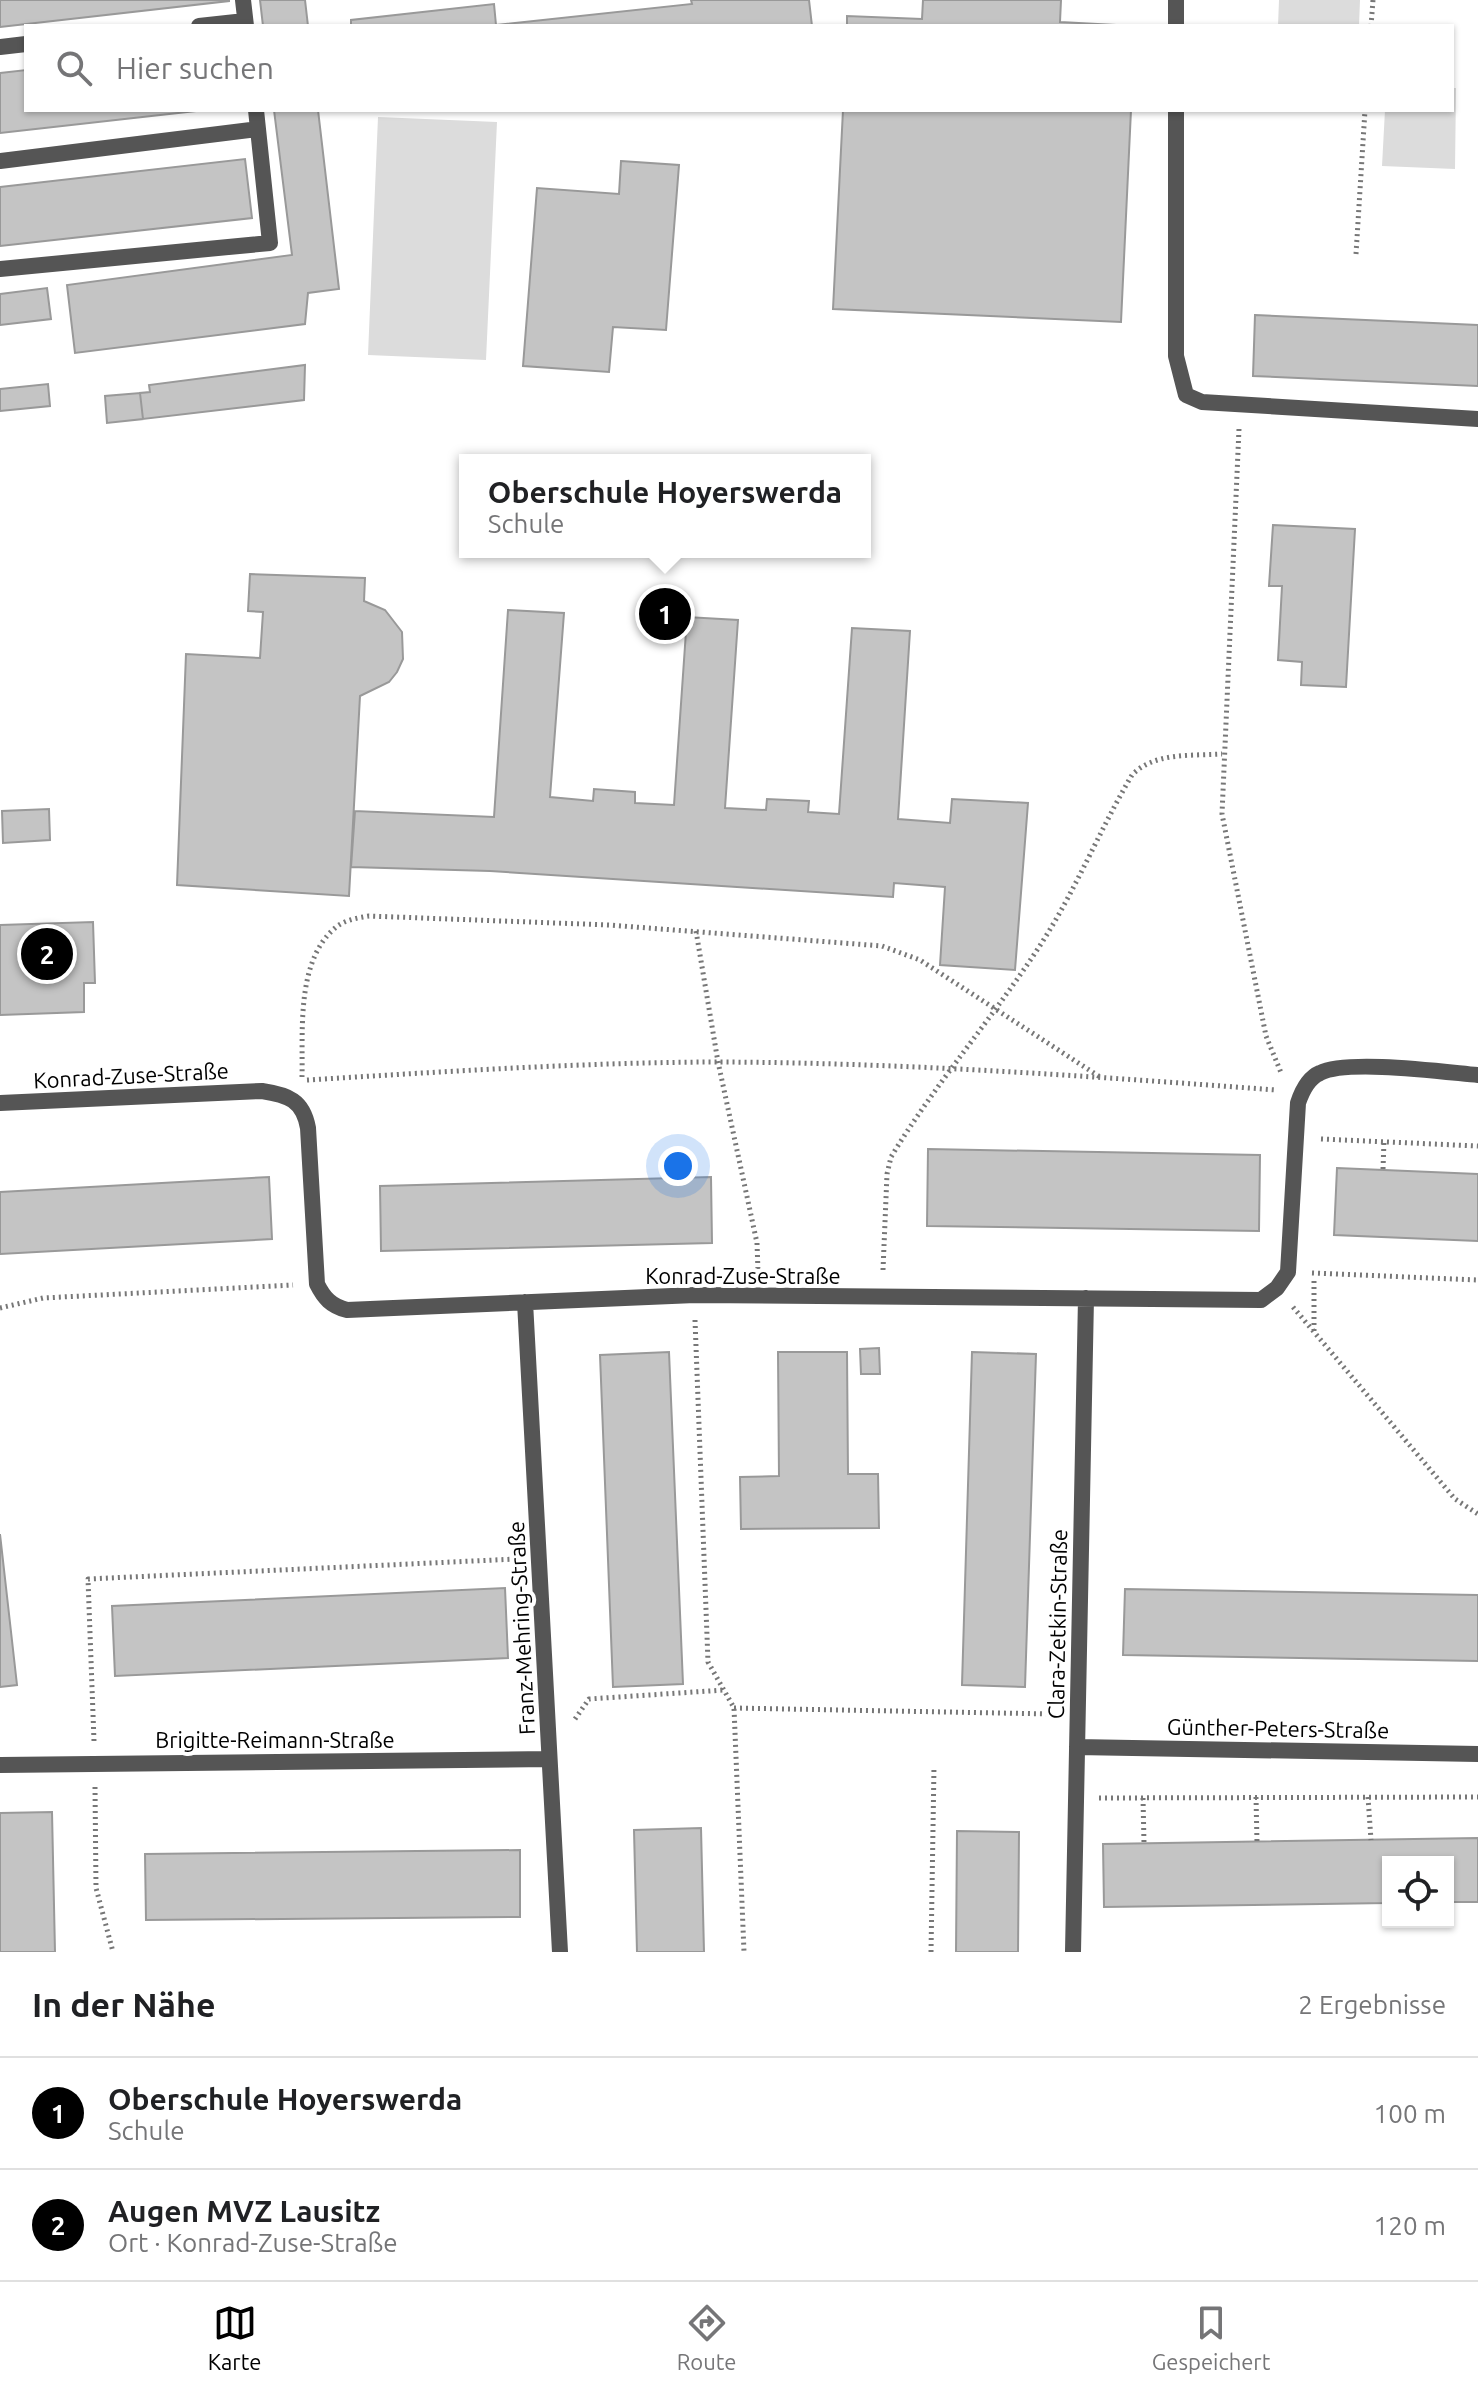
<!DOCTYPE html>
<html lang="de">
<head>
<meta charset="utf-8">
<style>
  body { margin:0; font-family:Ubuntu,sans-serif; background:#f2f2f2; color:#202124 }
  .controls { position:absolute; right:24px; bottom:24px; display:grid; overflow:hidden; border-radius:0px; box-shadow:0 2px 6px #0004 }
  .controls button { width:72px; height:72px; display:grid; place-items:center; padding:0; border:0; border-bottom:2px solid #e0e0e0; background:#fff; color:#202124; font:40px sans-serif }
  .you { position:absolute; left:678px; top:1166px; width:28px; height:28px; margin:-20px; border:6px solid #fff; border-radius:50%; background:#1a73e8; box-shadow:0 0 0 12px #1a73e833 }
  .badge { display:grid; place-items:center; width:52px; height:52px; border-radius:50%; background:#000; color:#fff; font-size:26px; font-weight:700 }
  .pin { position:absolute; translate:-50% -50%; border:4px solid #fff; box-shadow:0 2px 8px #0006 }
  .popup { position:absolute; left:459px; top:454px; width:412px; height:104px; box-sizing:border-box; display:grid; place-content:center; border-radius:0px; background:#fff; filter:drop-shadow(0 2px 6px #0005); font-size:26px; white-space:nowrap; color:#757577 }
  .popup b { font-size:30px; color:#202124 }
  .popup::after { content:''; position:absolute; left:50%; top:100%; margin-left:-16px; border:16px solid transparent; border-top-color:#fff }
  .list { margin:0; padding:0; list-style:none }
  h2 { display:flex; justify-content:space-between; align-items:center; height:104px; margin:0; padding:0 32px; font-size:34px }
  h2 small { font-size:26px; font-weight:400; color:#757577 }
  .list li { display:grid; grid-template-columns:52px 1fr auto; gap:24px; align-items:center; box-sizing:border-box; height:112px; padding:0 32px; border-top:2px solid #e0e0e0 }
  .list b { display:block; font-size:30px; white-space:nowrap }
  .list p { margin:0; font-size:26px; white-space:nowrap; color:#757577 }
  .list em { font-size:26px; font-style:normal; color:#757577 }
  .icon { flex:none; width:44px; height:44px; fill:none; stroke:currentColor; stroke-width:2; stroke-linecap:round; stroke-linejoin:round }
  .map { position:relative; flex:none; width:1478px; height:1952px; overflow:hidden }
  .search { position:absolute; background:#fff; box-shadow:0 2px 6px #0004; left:24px; right:24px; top:24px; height:88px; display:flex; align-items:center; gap:20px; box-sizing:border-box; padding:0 28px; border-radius:0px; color:#757577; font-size:30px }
  .sheet { height:328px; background:#fff }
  nav { display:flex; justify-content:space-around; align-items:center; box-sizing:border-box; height:112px; border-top:2px solid #e0e0e0; background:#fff; font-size:22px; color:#757577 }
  nav a { display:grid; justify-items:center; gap:4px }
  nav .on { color:#000 }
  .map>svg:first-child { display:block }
  .green { fill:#dcdcdc }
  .building { fill:#c4c4c4; stroke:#999; stroke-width:2 }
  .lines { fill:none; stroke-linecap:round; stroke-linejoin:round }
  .path { stroke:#777; stroke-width:5; stroke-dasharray:2 4; stroke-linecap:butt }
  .service { stroke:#555; stroke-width:16 }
  .minor { stroke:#555; stroke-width:16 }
  .labels { text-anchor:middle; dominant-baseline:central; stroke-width:8; stroke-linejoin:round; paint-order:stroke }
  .street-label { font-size:22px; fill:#000; stroke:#fff }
</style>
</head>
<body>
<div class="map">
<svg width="1478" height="1952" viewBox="0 0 1478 1952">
  <rect width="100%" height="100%" fill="#fff"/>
  <!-- green -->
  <path class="green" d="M1279,0H1360L1359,26H1278Z
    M1452,88H1456L1455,169L1382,166L1385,110H1452Z
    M378,117L497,122L486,360L368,355Z"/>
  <!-- building -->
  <path class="building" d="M0,0H229V1L0,27Z
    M260,0H305L308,26H263Z
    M691,0H809L812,26H351V20L494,4L496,25L692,4Z
    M923,0H1061L1060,22L1135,26H847V16L922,19Z
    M26,70V110H205L0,133V73Z
    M274,110H318L339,289L308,293L305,324L75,353L67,285L292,255Z
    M843,110H1131L1121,322L833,309Z
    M245,159L252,218L0,246V187Z
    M621,161L679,165L666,330L613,327L609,372L523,366L537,188L619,194Z
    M47,288L51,319L0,325V294Z
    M1255,315L1478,325V386L1253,376Z
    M305,365L304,400L143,419L140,393L150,392L149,385Z
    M48,384L50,406L0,411V389Z
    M140,393L143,419L107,423L105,396Z
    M1273,525L1355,529L1346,687L1301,685L1302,662L1278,660L1282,586H1269Z
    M250,574L365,578L364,601L385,610L402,632L403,659L397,672L389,682L360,696L349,896L177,885L186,654L260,658L263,612L248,611Z
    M508,610L564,613L550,797L593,801L594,789L635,792V803L674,805L687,617L738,620L725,808L766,810L767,799L809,801L808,812L839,814L852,628L910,631L898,819L950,823L952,799L1028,803L1015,970L940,965L945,887L894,883L893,897L490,871L351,867L355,811L494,817Z
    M49,809L50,840L3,843L2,811Z
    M93,922L95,983H84V1012L0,1015V925Z
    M928,1149L1260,1155L1259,1231L927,1226Z
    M1337,1168L1478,1174V1241L1334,1235Z
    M269,1177L272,1239L0,1254V1192Z
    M711,1177L712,1243L381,1251L380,1186Z
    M879,1348L880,1374H861L860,1349Z
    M669,1352L683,1684L613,1687L600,1355Z
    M778,1352H847L848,1474H878L879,1528L741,1529L740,1477L779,1476Z
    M972,1352L1036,1354L1025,1687L962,1685Z
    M0,1534L17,1685L0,1687Z
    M505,1588L508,1658L115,1676L112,1606Z
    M1125,1589L1478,1595V1661L1123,1655Z
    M52,1812L55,1952H0V1813Z
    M701,1828L704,1952H637L634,1830Z
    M957,1831L1019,1832L1018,1952H956Z
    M1478,1838V1902H1448V1862H1388V1903L1104,1907L1103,1844Z
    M520,1850V1917L146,1920L145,1854Z"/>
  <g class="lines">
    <!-- path -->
    <path class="path" d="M1371,26L1373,0
      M1356,254L1365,110
      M1239,429L1222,814L1266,1036L1282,1075
      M696,931L718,1062L757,1243L758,1271
      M302,1077C303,1032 296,961 335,928C344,920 357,918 369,916L609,925L882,946L920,960L1100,1077
      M307,1080C440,1072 573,1063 706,1062C896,1062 1087,1076 1276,1090
      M1321,1139L1478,1146
      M1383,1169L1384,1141
      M883,1270L887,1174L891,1157C935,1084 992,1019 1039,947C1075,892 1099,831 1132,775C1154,752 1191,756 1222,754
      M1312,1273L1478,1280
      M1314,1281V1333
      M1293,1307L1455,1499L1478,1514
      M0,1308L43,1298L293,1285
      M695,1320L708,1662L734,1708L744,1952
      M734,1708L1052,1714
      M575,1719L589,1699L724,1690
      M94,1741L88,1579L516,1559
      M95,1787L96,1888L113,1952
      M1256,1797L1257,1842
      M1368,1797L1371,1840
      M1099,1798L1478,1797
      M1143,1798L1144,1843
      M931,1952L934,1766"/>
    <!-- service -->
    <path class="service" d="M243,0L246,26
      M199,26L245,21
      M0,47L26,44
      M0,161L258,129
      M0,269L270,243L256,110"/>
    <!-- minor -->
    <path class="minor" d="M1176,0V26
      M1176,110V356L1186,395L1202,402L1478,419
      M0,1103L262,1091C288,1095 303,1100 308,1128L317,1284C324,1298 331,1306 347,1310L695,1295L1261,1300L1277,1288L1288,1272L1298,1103C1302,1091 1308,1078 1320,1073C1347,1059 1444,1072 1478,1075
      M525,1302L560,1952
      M1077,1747L1478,1754
      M0,1765L549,1759
      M1073,1952L1086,1298"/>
  </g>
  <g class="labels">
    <!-- street labels -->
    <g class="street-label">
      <text transform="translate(131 1075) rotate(-3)">Konrad-Zuse-Straße</text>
      <text x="743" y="1275">Konrad-Zuse-Straße</text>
      <text transform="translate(1057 1624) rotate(-89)">Clara-Zetkin-Straße</text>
      <text transform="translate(521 1628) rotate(-93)">Franz-Mehring-Straße</text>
      <text transform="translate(1278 1728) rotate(1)">Günther-Peters-Straße</text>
      <text x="275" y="1739">Brigitte-Reimann-Straße</text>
    </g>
  </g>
</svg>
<div class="controls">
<button><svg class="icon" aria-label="locate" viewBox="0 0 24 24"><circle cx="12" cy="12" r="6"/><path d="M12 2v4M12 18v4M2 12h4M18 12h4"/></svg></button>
</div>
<div class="you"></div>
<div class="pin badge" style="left:665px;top:614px">1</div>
<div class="popup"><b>Oberschule Hoyerswerda</b>Schule</div>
<div class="pin badge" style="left:47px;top:954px">2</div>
<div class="search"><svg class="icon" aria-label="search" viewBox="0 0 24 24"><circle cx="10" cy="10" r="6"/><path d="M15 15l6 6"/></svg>Hier suchen</div>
</div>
<section class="sheet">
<h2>In der Nähe<small>2 Ergebnisse</small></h2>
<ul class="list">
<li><span class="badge">1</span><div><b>Oberschule Hoyerswerda</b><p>Schule</p></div><em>100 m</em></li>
<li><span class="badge">2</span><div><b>Augen MVZ Lausitz</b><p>Ort · Konrad-Zuse-Straße</p></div><em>120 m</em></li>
</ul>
</section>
<nav>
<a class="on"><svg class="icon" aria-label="map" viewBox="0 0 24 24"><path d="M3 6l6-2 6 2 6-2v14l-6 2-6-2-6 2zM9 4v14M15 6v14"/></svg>Karte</a>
<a><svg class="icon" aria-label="directions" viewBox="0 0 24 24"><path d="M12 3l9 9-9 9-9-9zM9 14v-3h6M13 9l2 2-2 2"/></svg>Route</a>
<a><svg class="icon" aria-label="saved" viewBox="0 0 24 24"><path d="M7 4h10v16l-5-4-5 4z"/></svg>Gespeichert</a>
</nav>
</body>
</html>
